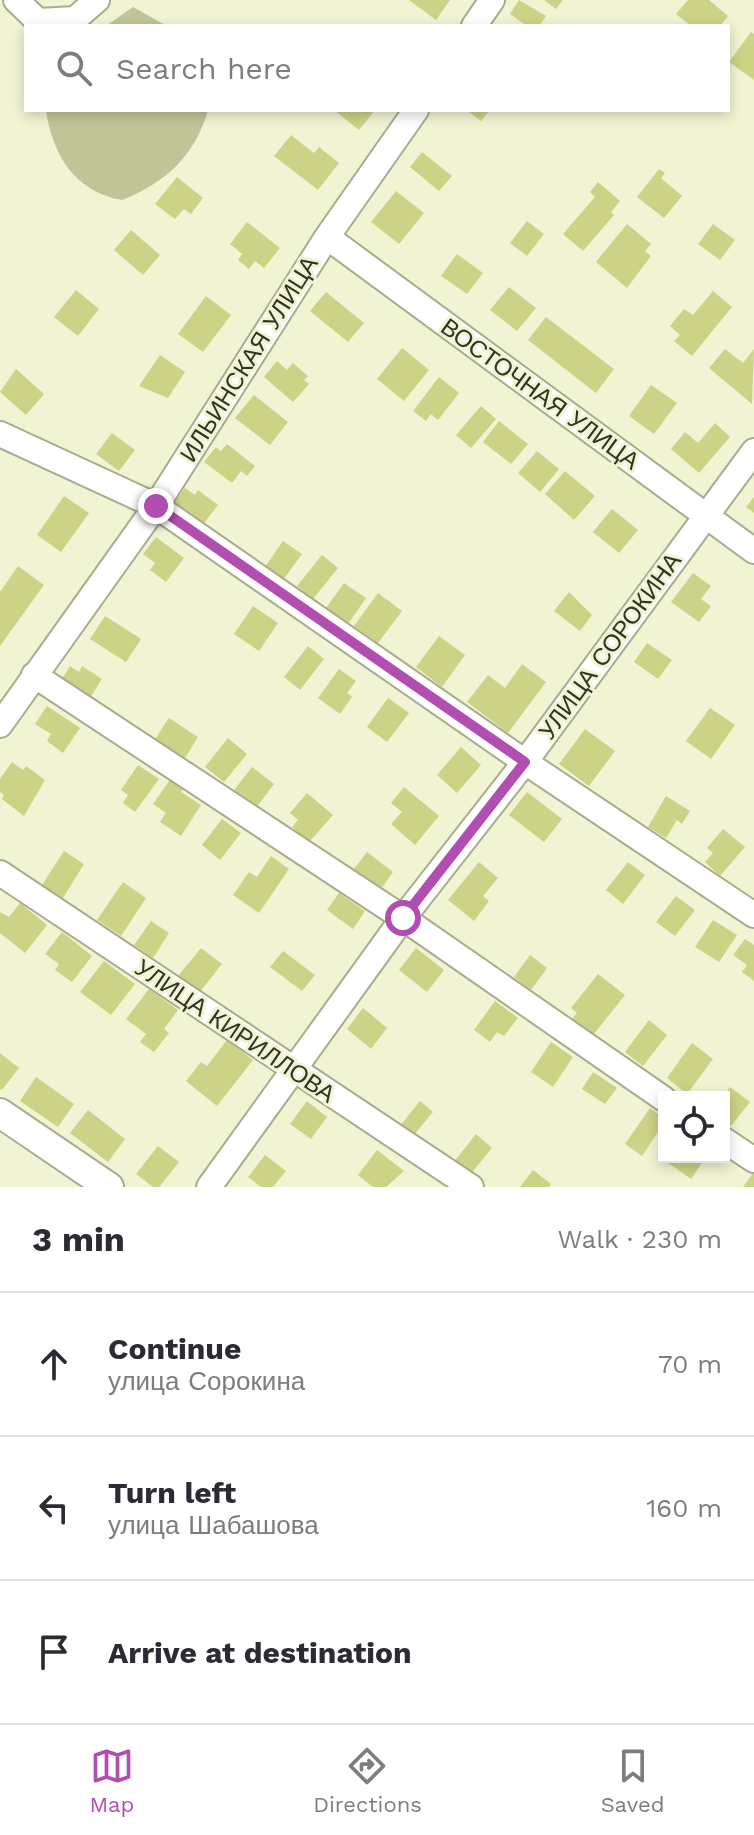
<!DOCTYPE html>
<html lang="en">
<head>
<meta charset="utf-8">
<style>
  body { margin:0; font-family:"Work Sans",sans-serif; background:#f7f7f7; color:#2b2b33 }
  .controls { position:absolute; right:24px; bottom:24px; display:grid; overflow:hidden; border-radius:0px; box-shadow:0 4px 12px #0003 }
  .controls button { width:72px; height:72px; display:grid; place-items:center; padding:0; border:0; border-bottom:2px solid #e1e1e2; background:#fff; color:#2b2b33; font:40px sans-serif }
  .stop { position:absolute; width:24px; height:24px; margin:-18px; border:6px solid #b24db2; border-radius:50%; background:#fff }
  .stop.end { background:#b24db2; border-color:#fff; box-shadow:0 2px 8px #0008 }
  .list { margin:0; padding:0; list-style:none }
  h2 { display:flex; justify-content:space-between; align-items:center; height:104px; margin:0; padding:0 32px; font-size:34px }
  h2 small { font-size:26px; font-weight:400; color:#7c7c81 }
  .list li { display:grid; grid-template-columns:52px 1fr auto; gap:24px; align-items:center; box-sizing:border-box; height:144px; padding:0 32px; border-top:2px solid #e1e1e2 }
  .list b { display:block; font-size:30px; white-space:nowrap }
  .list p { margin:0; font-size:26px; white-space:nowrap; color:#7c7c81 }
  .list em { font-size:26px; font-style:normal; color:#7c7c81 }
  .icon { flex:none; width:44px; height:44px; fill:none; stroke:currentColor; stroke-width:2; stroke-linecap:round; stroke-linejoin:round }
  .map { position:relative; flex:none; width:754px; height:1187px; overflow:hidden }
  .search { position:absolute; background:#fff; box-shadow:0 4px 12px #0003; left:24px; right:24px; top:24px; height:88px; display:flex; align-items:center; gap:20px; box-sizing:border-box; padding:0 28px; border-radius:0px; color:#7c7c81; font-size:30px }
  .sheet { height:536px; background:#fff }
  nav { display:flex; justify-content:space-around; align-items:center; box-sizing:border-box; height:112px; border-top:2px solid #e1e1e2; background:#fff; font-size:22px; color:#7c7c81 }
  nav a { display:grid; justify-items:center; gap:4px }
  nav .on { color:#b24db2 }
  .map>svg:first-child { display:block }
  .green { fill:#c0c496 }
  .building { fill:#ccd286 }
  .lines { fill:none; stroke-linecap:round; stroke-linejoin:round }
  .minor-casing { stroke:#a8ac8c; stroke-width:28 }
  .tertiary-casing { stroke:#a8ac8c; stroke-width:32 }
  .minor { stroke:#fff; stroke-width:24 }
  .tertiary { stroke:#fff; stroke-width:28 }
  .route { stroke:#b24db2; stroke-width:10 }
  .labels { text-anchor:middle; dominant-baseline:central; stroke-width:6; stroke-linejoin:round; paint-order:stroke }
  .street-label { font-size:24px; fill:#313326; stroke:#f1f4d3 }
</style>
</head>
<body>
<div class="map">
<svg width="754" height="1187" viewBox="0 0 754 1187">
  <rect width="100%" height="100%" fill="#f1f4d3"/>
  <!-- green -->
  <path class="green" d="M133,7L167,26H106Z
    M46,110H208C195,156 165,183 122,200C74,192 52,153 46,110Z"/>
  <!-- building -->
  <path class="building" d="M409,0H450L436,20Z
    M519,0L546,16L539,26H527L510,14Z
    M544,0H563L556,9Z
    M688,0H709L728,16L720,26H691L676,14Z
    M751,32L754,34V80L729,62Z
    M334,110H375L359,130Z
    M466,110H490L481,121Z
    M291,135L314,153L319,147L339,163L318,190L274,156Z
    M422,152L452,176L439,191L410,167Z
    M659,169L665,173L661,178L682,196L664,218L637,197Z
    M177,177L203,198L191,214L184,209L175,219L155,204Z
    M598,182L620,201L611,212L614,215L583,251L563,234L595,197L590,192Z
    M396,191L424,213L399,244L371,222Z
    M527,221L544,234L527,256L510,243Z
    M247,222L280,248L264,268L255,261L249,269L238,260L242,254L230,244Z
    M627,224L651,244L645,251L651,256L627,288L596,262Z
    M713,224L735,240L720,260L698,244Z
    M131,230L160,255L143,275L114,250Z
    M457,254L483,273L467,294L441,276Z
    M509,287L536,308L517,331L490,310Z
    M76,290L99,309L78,336L54,317Z
    M713,291L732,307L692,356L674,341L680,335L670,326L684,309L693,315Z
    M326,292L364,323L348,342L310,311Z
    M206,296L231,315L203,352L178,334Z
    M546,317L614,369L596,393L528,340Z
    M402,348L429,370L404,401L377,379Z
    M725,349L743,363L754,349L752,404L709,368Z
    M160,355L185,372L168,398L139,386Z
    M277,361L287,370L293,363L308,376L304,380L309,384L293,402L264,377Z
    M16,369L44,394L26,415L0,392Z
    M439,377L459,393L438,420L431,414L426,421L413,411Z
    M651,385L677,403L654,434L629,416Z
    M254,395L288,422L270,445L235,418Z
    M481,406L496,419L471,448L456,435Z
    M499,421L528,444L511,464L483,442Z
    M715,423L730,437L699,473L671,449L685,432L698,443Z
    M112,433L135,450L119,471L96,454Z
    M227,444L255,466L247,476L241,471L232,483L204,462L216,447L221,451Z
    M537,451L559,469L540,492L518,473Z
    M565,471L595,496L574,520L545,494Z
    M185,488L195,495L198,490L218,505L201,527L172,506Z
    M64,496L89,513L61,552L37,535Z
    M754,497V513L746,507Z
    M612,509L638,530L619,553L593,532Z
    M156,537L184,558L166,582L150,570L155,563L143,554Z
    M283,541L302,554L283,580L265,567Z
    M322,555L338,568L313,599L297,586Z
    M18,566L44,585L0,646V592Z
    M693,573L711,586L701,599L711,606L699,622L671,602Z
    M344,583L366,598L348,624L326,608Z
    M569,592L592,615L580,631L554,611Z
    M378,593L402,611L378,643L354,626Z
    M253,606L278,623L259,651L234,634Z
    M105,616L141,639L126,662L90,639Z
    M439,636L465,655L442,687L416,667Z
    M647,643L672,660L658,679L634,662Z
    M308,646L324,659L300,690L284,677Z
    M522,664L546,682L508,733L467,702L488,675L505,688Z
    M70,666L79,672L82,666L102,679L90,698L62,679Z
    M339,669L356,681L347,693L352,697L340,714L318,698Z
    M388,698L409,713L387,742L367,727Z
    M47,706L80,728L63,753L47,741L51,734L35,724Z
    M710,708L735,725L711,759L686,741Z
    M169,718L198,737L185,758L155,739Z
    M585,729L615,751L589,786L559,764Z
    M228,738L247,754L224,782L205,767Z
    M461,747L481,765L457,793L437,775Z
    M12,762L23,770L26,766L45,780L24,816L2,799L4,795L0,792V779Z
    M138,765L159,779L135,812L123,803L128,795L121,790Z
    M252,767L274,784L256,808L234,790Z
    M172,777L185,786L181,792L201,805L181,836L160,822L166,813L153,804Z
    M404,787L439,816L415,845L391,824L402,812L391,803Z
    M527,792L562,819L544,842L509,815Z
    M307,793L333,815L309,842L292,827L298,820L290,813Z
    M666,796L690,811L682,824L677,820L666,838L648,827Z
    M222,819L241,833L220,860L202,845Z
    M723,829L745,847L720,876L705,862L713,853L707,848Z
    M64,851L84,864L63,898L42,885Z
    M367,852L393,872L381,889L354,869Z
    M271,856L289,869L259,913L233,895L249,872L257,877Z
    M479,862L498,878L483,896L489,901L474,921L448,900Z
    M628,862L645,875L623,904L606,890Z
    M123,882L146,898L121,936L97,920Z
    M339,893L365,911L353,929L327,910Z
    M676,896L695,910L675,936L656,922Z
    M20,903L47,925L25,953L0,933V912L9,917Z
    M713,920L737,935L719,962L695,947Z
    M151,921L169,933L153,958L134,945Z
    M62,932L92,956L72,982L55,970L59,964L45,954Z
    M745,939L754,945V981L742,972L747,965L733,955Z
    M201,948L222,964L199,993L178,976Z
    M416,948L444,970L427,992L399,970Z
    M283,951L315,975L302,991L270,967Z
    M530,955L547,968L531,990L514,977Z
    M104,961L135,984L111,1015L80,992Z
    M598,974L625,995L590,1039L569,1023L577,1013L571,1008Z
    M149,989L178,1010L164,1029L169,1033L154,1052L140,1042L146,1034L126,1019Z
    M495,1001L518,1018L504,1036L497,1032L490,1042L474,1030Z
    M363,1008L387,1028L371,1049L347,1029Z
    M649,1020L667,1035L643,1066L625,1052Z
    M227,1040L253,1060L217,1106L186,1081L201,1062L207,1066Z
    M551,1042L573,1057L553,1087L531,1072Z
    M692,1043L713,1059L687,1094L667,1078Z
    M0,1053L19,1068L2,1090L0,1089Z
    M593,1072L617,1088L605,1104L582,1089Z
    M36,1077L74,1104L58,1127L20,1101Z
    M730,1087L750,1102L731,1126L724,1120V1095Z
    M307,1101L327,1117L311,1139L290,1124Z
    M420,1101L433,1112L413,1136L400,1126Z
    M650,1108L664,1118V1123L642,1156L625,1144Z
    M88,1110L125,1139L108,1162L70,1133Z
    M476,1134L492,1148L469,1176L453,1163Z
    M158,1146L179,1162L159,1187H153L136,1174Z
    M377,1150L404,1171L386,1187H373L358,1175Z
    M265,1155L286,1171L273,1187H261L248,1177Z
    M660,1157H706L691,1179Z
    M533,1170L551,1184L549,1187H520Z
    M754,1172V1187H743Z"/>
  <g class="lines">
    <defs>
      <path id="minor" d="M16,0L38,21L75,19L97,0
        M474,26L492,0
        M327,237L754,551
        M0,434L156,506L525,762L754,915
        M34,675L403,918L664,1099
        M0,725L156,506L327,237L416,110
        M0,873L471,1187
        M724,1140L754,1160
        M209,1187L403,918L525,762L754,451"/>
      <path id="tertiary" d="M0,1113L109,1187"/>
    </defs>
    <!-- minor casing -->
    <use href="#minor" class="minor-casing"/>
    <!-- tertiary casing -->
    <use href="#tertiary" class="tertiary-casing"/>
    <!-- minor -->
    <use href="#minor" class="minor"/>
    <!-- tertiary -->
    <use href="#tertiary" class="tertiary"/>
  </g>
  <g class="lines">
    <!-- route -->
    <path class="route" d="M156,506L525,762L403,918"/>
  </g>
  <g class="labels">
    <!-- street labels -->
    <g class="street-label">
      <text transform="translate(249 359) rotate(-58)">ИЛЬИНСКАЯ УЛИЦА</text>
      <text transform="translate(540 394) rotate(36)">ВОСТОЧНАЯ УЛИЦА</text>
      <text transform="translate(610 646) rotate(-54)">УЛИЦА СОРОКИНА</text>
      <text transform="translate(235 1031) rotate(34)">УЛИЦА КИРИЛЛОВА</text>
    </g>
  </g>
</svg>
<div class="controls">
<button><svg class="icon" aria-label="locate" viewBox="0 0 24 24"><circle cx="12" cy="12" r="6"/><path d="M12 2v4M12 18v4M2 12h4M18 12h4"/></svg></button>
</div>
<div class="stop" style="left:403px;top:918px"></div>
<div class="stop end" style="left:156px;top:506px"></div>
<div class="search"><svg class="icon" aria-label="search" viewBox="0 0 24 24"><circle cx="10" cy="10" r="6"/><path d="M15 15l6 6"/></svg>Search here</div>
</div>
<section class="sheet">
<h2>3 min<small>Walk · 230 m</small></h2>
<ul class="list">
<li><svg class="icon" aria-label="ahead" viewBox="0 0 24 24"><path d="M12 20V5M6 11l6-6 6 6"/></svg><div><b>Continue</b><p>улица Сорокина</p></div><em>70 m</em></li>
<li><svg class="icon" aria-label="left" viewBox="0 0 24 24"><path d="M17 20v-9H6M10 6l-5 5 5 5"/></svg><div><b>Turn left</b><p>улица Шабашова</p></div><em>160 m</em></li>
<li><svg class="icon" aria-label="arrive" viewBox="0 0 24 24"><path d="M6 21V4h12l-3 4 3 4H6"/></svg><div><b>Arrive at destination</b></div></li>
</ul>
</section>
<nav>
<a class="on"><svg class="icon" aria-label="map" viewBox="0 0 24 24"><path d="M3 6l6-2 6 2 6-2v14l-6 2-6-2-6 2zM9 4v14M15 6v14"/></svg>Map</a>
<a><svg class="icon" aria-label="directions" viewBox="0 0 24 24"><path d="M12 3l9 9-9 9-9-9zM9 14v-3h6M13 9l2 2-2 2"/></svg>Directions</a>
<a><svg class="icon" aria-label="saved" viewBox="0 0 24 24"><path d="M7 4h10v16l-5-4-5 4z"/></svg>Saved</a>
</nav>
</body>
</html>
